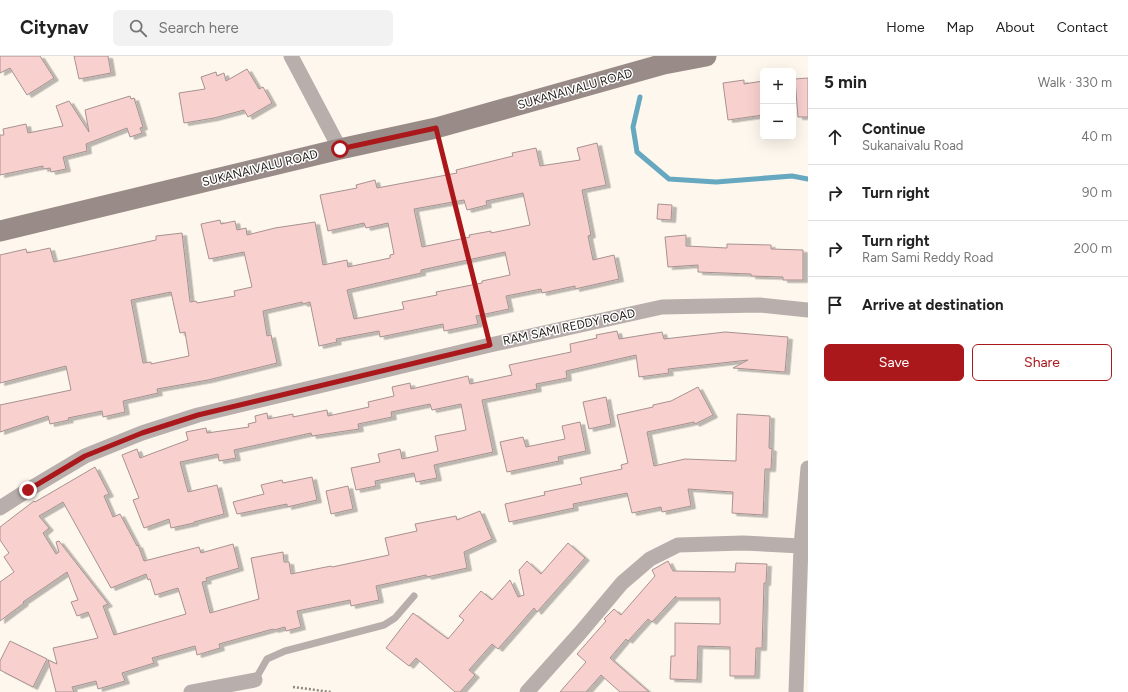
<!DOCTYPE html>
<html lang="en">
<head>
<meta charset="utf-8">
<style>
  body { margin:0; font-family:Figtree,sans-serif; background:#f2f2f2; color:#222 }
  .controls { position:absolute; right:12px; top:12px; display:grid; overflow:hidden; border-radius:6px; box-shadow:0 4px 16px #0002 }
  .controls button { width:36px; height:36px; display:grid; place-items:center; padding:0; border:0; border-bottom:1px solid #e0e0e0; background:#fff; color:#222; font:20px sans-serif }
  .stop { position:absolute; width:12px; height:12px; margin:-9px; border:3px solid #ab181c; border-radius:50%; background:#fff }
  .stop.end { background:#ab181c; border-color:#fff; box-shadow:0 1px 4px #0008 }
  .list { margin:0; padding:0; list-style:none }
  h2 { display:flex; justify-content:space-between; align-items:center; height:52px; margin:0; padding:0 16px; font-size:17px }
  h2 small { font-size:13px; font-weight:400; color:#767676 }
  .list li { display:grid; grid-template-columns:26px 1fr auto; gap:12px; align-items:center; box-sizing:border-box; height:56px; padding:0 16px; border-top:1px solid #e0e0e0 }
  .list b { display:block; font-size:15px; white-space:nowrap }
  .list p { margin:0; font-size:13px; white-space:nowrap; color:#767676 }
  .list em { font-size:13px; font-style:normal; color:#767676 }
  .actions { display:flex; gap:8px; padding:12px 16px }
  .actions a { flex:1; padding:9px 0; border:1px solid #ab181c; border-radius:6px; text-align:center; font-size:14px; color:#ab181c }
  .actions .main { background:#ab181c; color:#fff }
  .icon { flex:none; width:22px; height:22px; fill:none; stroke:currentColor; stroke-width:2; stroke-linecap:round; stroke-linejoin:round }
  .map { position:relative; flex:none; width:808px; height:636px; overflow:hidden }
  header { display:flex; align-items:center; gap:24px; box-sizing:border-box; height:56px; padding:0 20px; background:#fff; border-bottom:1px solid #e0e0e0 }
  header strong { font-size:19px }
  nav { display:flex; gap:22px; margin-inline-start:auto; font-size:14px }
  .search { width:280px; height:36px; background:#f2f2f2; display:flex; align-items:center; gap:10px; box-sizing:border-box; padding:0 14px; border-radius:6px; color:#767676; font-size:15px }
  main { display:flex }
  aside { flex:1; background:#fff }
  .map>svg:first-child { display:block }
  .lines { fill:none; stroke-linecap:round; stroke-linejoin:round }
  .stream { stroke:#67a8c1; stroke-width:5 }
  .building { fill:#f8d0ce; stroke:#a79291; fill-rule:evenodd; filter:url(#shadow) }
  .path { stroke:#8f8981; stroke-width:2.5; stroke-dasharray:2 2; stroke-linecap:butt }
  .service { stroke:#b8afac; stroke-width:7 }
  .minor { stroke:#b8afac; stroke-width:15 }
  .secondary { stroke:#998c88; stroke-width:21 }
  .route { stroke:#ab181c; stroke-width:5 }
  .labels { text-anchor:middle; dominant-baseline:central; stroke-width:3; stroke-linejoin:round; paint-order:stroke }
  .street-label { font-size:12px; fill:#201c16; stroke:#fff }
</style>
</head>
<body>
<header>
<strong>Citynav</strong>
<div class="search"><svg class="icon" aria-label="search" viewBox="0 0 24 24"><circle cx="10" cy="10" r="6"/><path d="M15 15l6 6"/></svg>Search here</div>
<nav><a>Home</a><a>Map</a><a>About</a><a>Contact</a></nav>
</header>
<main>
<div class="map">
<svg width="808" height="636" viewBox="0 0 808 636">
  <defs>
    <filter id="shadow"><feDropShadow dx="4.5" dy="2.5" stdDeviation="0" flood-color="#0004"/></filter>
  </defs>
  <rect width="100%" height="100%" fill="#fef7ed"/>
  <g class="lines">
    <!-- stream -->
    <path class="stream" d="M640,41L633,71L637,96L669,123L716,126L792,120L808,123"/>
  </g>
  <!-- building -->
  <path class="building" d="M0,0H40L54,22L27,39L10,12L0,17Z
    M74,0H108L111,17L79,23Z
    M247,13L259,33L263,31L272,47L248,61L244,54L214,62L184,67L179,37L205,33L201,21L216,16L217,20L224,17L226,25Z
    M808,22V61H798L795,23Z
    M744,24V28L763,25V59L728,64L723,27Z
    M130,40L131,43L134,42L143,71L140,72L142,77L130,81L127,72L86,88L87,95L63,101L66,113L51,116L50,112L43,113V110L0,119V79H4L3,73L26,68L28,77L63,70L56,50L69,45L89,76L85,54Z
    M597,87L606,129L582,134L591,179L588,180L593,204L614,199L619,223L575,233V230L542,237L541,233L506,240L509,253L476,260L478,268L444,275L443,268L380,281L379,275L336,283L337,286L319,290L310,246L303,248L302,246L263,255L267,280L271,279L277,307L208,324L157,333L158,337L123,345L125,356L103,361L102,355L68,362L69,364L50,368L48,360L0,376V349L71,334L66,310L0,327V199L26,193L27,197L50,192L54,206L156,184V180L182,177L190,246L196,245L197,247L235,240L234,235L252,231L244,196L209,203L201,168L220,164L221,168L235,165L237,174L246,172L247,179L275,172L315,166L323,209L347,204L348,211L390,202V199L394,198L388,167L366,172L364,167L328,175L320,139L357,132L356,129L375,124L377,132L457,117L456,114L513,100L512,97L536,92L540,110L580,104L577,92ZM523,137L530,169L491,177V175L469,179L470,181L422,191L414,153L464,144L467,154L487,149L486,145ZM505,196L510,219L482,225V227L436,236L437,239L402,246L404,253L354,263L347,234L421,217V214ZM171,236L180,277L185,276L189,300L151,308V306L143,307L131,244Z
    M658,148L672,149L671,164L657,163Z
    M686,179V190L727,192V188L771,189V193L803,194V224H783V221L751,220V218L698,216V209L668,211L665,181Z
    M617,275L619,283L662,276L664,283L725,276L788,281L785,316L733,312L748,304L668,313L669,317L639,321L636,299L566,315L567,322L536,328L537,333L482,344L493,396L434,409L437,422L416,426L414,417L375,425L376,430L356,434L351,412L380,406L378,398L400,393L402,403L438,395L435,380L466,374L461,348L432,354L430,348L391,356L392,361L358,368L359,373L312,380L311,377L234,394L236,402L219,405L218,398L180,406L188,436L217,429L224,458L194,466V467L171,472L169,463L144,472L133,444L139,442L122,399L137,393L140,402L188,384L186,376L206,372L207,377L249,371L248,368L256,366L255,360L267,357L268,363L293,358V361L327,354L328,360L369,351L368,346L394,340L392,331L410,327L411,333L468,320L470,328L512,319L509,309L571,296L570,288L597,282L596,279Z
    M698,331L713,359L695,368L694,366L647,376L654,410L685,403L736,405L737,358L770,360L769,392L772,393L771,413H765L763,459L732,457L733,436L688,433L691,450L662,456L661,451L632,457L627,437L573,448L574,452L509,466L505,448L545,439L544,436L582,428L580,422L622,413L621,409L628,407L617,359L653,351V349L671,345Z
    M606,341L611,368L589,373L583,346Z
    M580,366L586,395L558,401L559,405L507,416L500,386L523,381L526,391L565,383L562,370Z
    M95,411L109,438L104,440L113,461L120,458L137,490L138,489L144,505L199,491L201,497L233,488L239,512L206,522L207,525L202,526L210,557L259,543L251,502L283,496L284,506H289L291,518L331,510L332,511L389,499L385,482L417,475L415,468L456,460L457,464L480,455L492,483L464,496L467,512L427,521L426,519L376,530L379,544L351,550L350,544L297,555L301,571L286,575L285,571L274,574L273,573L219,588L220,592L197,599L195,590L152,602L154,607L122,617L125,625L98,633L96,625L72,631L74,636H56L48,604L57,608L53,592L98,582L88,556L77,560L71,546L78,544L67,516L23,546L24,547L0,565V526L14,516L4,501L9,497L0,484V471L34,445L35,446ZM63,446L111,532L146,518L148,524L150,523L155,539L178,532L186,558L114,579L103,550L108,548L59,485L56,486L59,496L56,498L43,477L49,472L39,460Z
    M312,421L317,444L287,451V448L237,458L233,446L264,438L261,429L282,424L283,427Z
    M348,430L353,453L331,458L326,435Z
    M568,487L585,502L537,556L534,552L498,593L492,588L469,614L475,619L460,636H455L416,602L409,610L386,592L413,557L448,583L464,564L459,560L481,535L492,544L510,524L518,541L524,539L519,514L527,505L541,518Z
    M668,505L673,515L735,516L736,507L767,508L766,527H764L762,592H756L755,620H730V591L698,590L697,624L670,623L671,600H675V567L720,568V542H675L676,540L652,566L648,563L628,585L626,583L610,602L649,636H620L601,619L586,636H560L586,606L577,598L606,565L604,563L614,553L621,559L655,520L652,514Z
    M10,585L47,603L33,631L0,614V605Z"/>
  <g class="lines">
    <!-- path -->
    <path class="path" d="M440,89L486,275
      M293,631L331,636"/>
    <!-- service -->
    <path class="service" d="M255,624L267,603L285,595L384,569L395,562L414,540"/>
    <!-- minor -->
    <path class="minor" d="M291,0L340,93
      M0,452L28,434L85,400L142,377L198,359L490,289L662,251L760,249L808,254
      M191,636L255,624
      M527,636L580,577L622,527L650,503L678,489L743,487L801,490
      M796,636L801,490L808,412"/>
    <!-- secondary -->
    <path class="secondary" d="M0,175L340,93L436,72L664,8L706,0"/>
  </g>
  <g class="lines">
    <!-- route -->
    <path class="route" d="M28,434L85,400L142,377L198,359L490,289L436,72L340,93"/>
  </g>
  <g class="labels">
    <!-- street labels -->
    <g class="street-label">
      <text transform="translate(575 33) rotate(-16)">SUKANAIVALU ROAD</text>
      <text transform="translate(260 112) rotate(-14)">SUKANAIVALU ROAD</text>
      <text transform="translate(569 271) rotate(-12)">RAM SAMI REDDY ROAD</text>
    </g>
  </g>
</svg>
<div class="controls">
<button>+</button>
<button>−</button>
</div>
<div class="stop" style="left:340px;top:93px"></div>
<div class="stop end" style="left:28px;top:434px"></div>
</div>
<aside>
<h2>5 min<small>Walk · 330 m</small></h2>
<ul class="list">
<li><svg class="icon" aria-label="ahead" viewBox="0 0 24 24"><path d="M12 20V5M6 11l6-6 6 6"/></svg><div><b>Continue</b><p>Sukanaivalu Road</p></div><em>40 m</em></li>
<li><svg class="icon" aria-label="right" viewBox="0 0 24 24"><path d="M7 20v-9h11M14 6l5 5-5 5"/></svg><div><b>Turn right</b></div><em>90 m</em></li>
<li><svg class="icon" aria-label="right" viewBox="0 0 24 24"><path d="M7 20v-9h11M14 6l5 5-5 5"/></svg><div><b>Turn right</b><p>Ram Sami Reddy Road</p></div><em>200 m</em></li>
<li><svg class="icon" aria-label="arrive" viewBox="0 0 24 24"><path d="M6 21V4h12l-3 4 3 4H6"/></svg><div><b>Arrive at destination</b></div></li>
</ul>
<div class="actions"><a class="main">Save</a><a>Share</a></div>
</aside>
</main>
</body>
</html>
